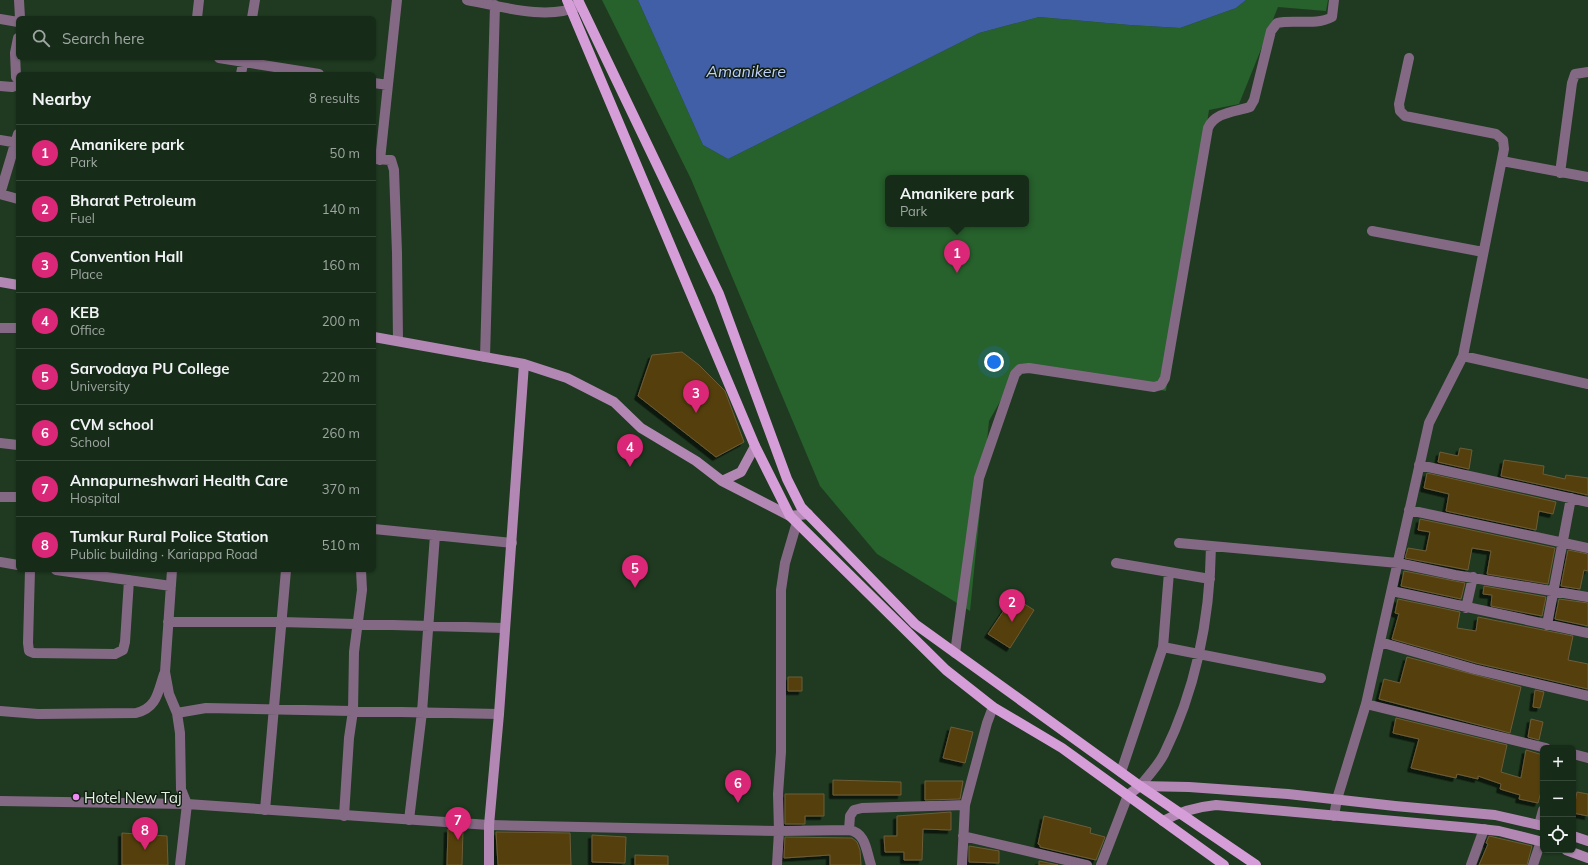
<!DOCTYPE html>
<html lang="en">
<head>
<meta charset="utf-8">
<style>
  body { margin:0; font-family:Mulish,sans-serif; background:#243825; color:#f1f3f6 }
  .controls { position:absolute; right:12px; bottom:12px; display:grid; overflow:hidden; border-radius:6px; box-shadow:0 1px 3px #0004 }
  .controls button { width:36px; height:36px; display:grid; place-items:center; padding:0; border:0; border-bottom:1px solid #364837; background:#172c18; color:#f1f3f6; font:20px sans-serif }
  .you { position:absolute; left:994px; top:362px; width:14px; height:14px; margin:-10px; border:3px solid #fff; border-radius:50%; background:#1a73e8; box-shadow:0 0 0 6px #1a73e833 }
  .badge { display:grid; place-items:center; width:26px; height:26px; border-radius:50%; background:#db2777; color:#fff; font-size:13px; font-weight:700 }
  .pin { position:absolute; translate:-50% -33px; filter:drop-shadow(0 1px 2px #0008) }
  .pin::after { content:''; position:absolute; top:21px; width:14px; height:12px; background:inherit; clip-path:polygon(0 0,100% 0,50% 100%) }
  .popup { position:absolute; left:885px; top:175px; width:144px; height:52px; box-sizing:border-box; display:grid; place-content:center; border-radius:6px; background:#172c18; filter:drop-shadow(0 1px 3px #0005); font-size:13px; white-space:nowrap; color:#9ea7a2 }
  .popup b { font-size:15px; color:#f1f3f6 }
  .popup::after { content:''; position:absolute; left:50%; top:100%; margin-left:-8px; border:8px solid transparent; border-top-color:#172c18 }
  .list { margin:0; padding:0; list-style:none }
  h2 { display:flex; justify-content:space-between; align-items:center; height:52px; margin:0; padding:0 16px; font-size:17px }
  h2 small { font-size:13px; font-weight:400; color:#9ea7a2 }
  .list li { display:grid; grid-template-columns:26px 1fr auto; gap:12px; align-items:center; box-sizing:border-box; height:56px; padding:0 16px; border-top:1px solid #364837 }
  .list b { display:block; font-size:15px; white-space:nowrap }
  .list p { margin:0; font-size:13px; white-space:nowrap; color:#9ea7a2 }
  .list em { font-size:13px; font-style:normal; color:#9ea7a2 }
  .icon { flex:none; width:22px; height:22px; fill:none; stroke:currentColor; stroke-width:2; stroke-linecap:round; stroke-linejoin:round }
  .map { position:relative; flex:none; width:1588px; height:865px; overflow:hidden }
  .search { position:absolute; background:#172c18; box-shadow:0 1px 3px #0004; left:16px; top:16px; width:360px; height:44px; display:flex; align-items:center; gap:10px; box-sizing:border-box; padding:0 14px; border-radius:6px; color:#9ea7a2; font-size:15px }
  .panel { position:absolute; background:#172c18; box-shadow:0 1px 3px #0004; left:16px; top:72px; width:360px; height:500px; border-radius:6px }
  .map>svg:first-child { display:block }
  .green { fill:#27612c; fill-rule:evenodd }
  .water { fill:#415fa7 }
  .building { fill:#553f0b; stroke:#6d5c38; filter:url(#shadow) }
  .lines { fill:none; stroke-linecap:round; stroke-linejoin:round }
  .minor { stroke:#846985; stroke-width:10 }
  .tertiary { stroke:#846985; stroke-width:10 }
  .secondary { stroke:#b287b4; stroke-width:10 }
  .primary { stroke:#d69ed8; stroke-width:10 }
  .poi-dot { fill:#f08bf6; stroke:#121e12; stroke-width:1.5 }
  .labels { text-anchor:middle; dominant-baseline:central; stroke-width:3; stroke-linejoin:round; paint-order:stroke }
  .poi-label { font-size:15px; fill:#e1f2e1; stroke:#121e12; text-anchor:start }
  .water-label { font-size:16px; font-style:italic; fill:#bdd0f8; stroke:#121e12 }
</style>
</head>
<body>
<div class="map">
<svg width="1588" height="865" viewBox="0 0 1588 865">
  <defs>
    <filter id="shadow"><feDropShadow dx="-3.5" dy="3.5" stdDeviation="0" flood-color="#0009"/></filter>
  </defs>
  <rect width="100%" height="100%" fill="#1f3a20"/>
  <!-- green -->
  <path class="green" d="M602,0H638L703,145L728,159L979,33L1039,17L1130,25L1180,28L1236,8L1246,0H1328L1326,11L1278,7L1239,104L1209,110L1166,391L1019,368L989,421L970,611L877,554L820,486L691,179ZM888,178H1026V224H888Z"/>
  <!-- water -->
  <path class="water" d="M638,0H1246L1236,8L1180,28L1130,25L1039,17L979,33L728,159L703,145Z"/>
  <!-- building -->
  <path class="building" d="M682,352L699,365L725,391L744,442L716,457L638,396L652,355Z
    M1460,448L1472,450L1469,469L1438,462L1440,452L1458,456Z
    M1504,460L1544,466L1543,474L1565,479L1566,475L1588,478V495L1501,476Z
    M1427,473L1556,502L1553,514L1539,511L1536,530L1446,511L1449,494L1424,488Z
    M1420,519L1555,548L1548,584L1487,574L1491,551L1472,548L1468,570L1405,558L1408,548L1426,551L1430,532L1418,530Z
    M1568,550L1588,554V571L1584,570L1580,589L1561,586Z
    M1404,571L1465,583L1461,599L1401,586Z
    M1484,586L1546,597L1542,616L1491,606L1492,595L1483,594Z
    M1013,597L1034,610L1010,648L988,634Z
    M1398,599L1460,612L1457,628L1476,631L1478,617L1573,636L1568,660L1588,664V689L1476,663L1392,639L1399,614L1395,613Z
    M1559,599L1588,603V626L1555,619Z
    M1407,657L1521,687L1510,733L1379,699L1384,679L1400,683Z
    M788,677H802V691H788Z
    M1535,690L1544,692L1540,708L1533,707Z
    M1396,718L1507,745L1501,772L1521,778L1526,750L1543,755V784L1538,803L1519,799L1520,795L1500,789L1501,784L1478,776V779L1457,774L1456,778L1411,768L1419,739L1393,733Z
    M1531,719L1543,722L1539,740L1528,737Z
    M951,727L973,732L965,763L943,758Z
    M833,780L901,782V795H833Z
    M925,781H963L960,799L925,800Z
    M1577,792L1588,794V816L1573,813Z
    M785,794H824V816H805V824H785Z
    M951,812V830L923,829L922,860H904V852H885L884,836H897V816Z
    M1044,816L1091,828L1090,833L1105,837L1096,860L1040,847V845L1038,844Z
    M448,829L463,830L462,865H447Z
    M496,832L570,833L571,865H498Z
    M122,833L167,836L168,865H122Z
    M592,835L626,837L625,863L592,862Z
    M1489,836L1532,846L1527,865H1479L1488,844L1486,843Z
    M785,837L852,838L857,842L860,850L861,865H830V855L784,858Z
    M969,846L999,851V863L969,862Z
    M635,855L668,856V865H635Z
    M1039,861L1058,865H1039Z"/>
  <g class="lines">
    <!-- minor -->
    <path class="minor" d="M19,0L20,18
      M467,0C500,6 547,21 579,6
      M197,18L199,0
      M252,18L255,0
      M0,19L18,22
      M18,38L15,53L16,77L18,79
      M219,58L319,74
      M241,74L244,58
      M374,83L388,85
      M0,86L12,87L18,85
      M0,140L18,143
      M374,159L391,160L394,170L397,253L398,341
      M380,160L397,0
      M1502,161L1588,177
      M1560,173L1572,83L1575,74L1588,72
      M0,194L18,134
      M0,194L18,199
      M1372,231L1483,252
      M0,328H18
      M1463,356L1588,384
      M485,357L495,5
      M0,443L18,445
      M1419,465L1588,502
      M0,497H18
      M1409,510L1588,548
      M374,529L512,543
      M1179,543L1398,563L1455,575L1588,597
      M0,562L18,565
      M1116,563L1210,579
      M30,570L28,643L29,651L34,653L115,654L123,650L125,642L129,580
      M56,570L171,586
      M172,570L165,672L169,694L177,713L180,733L181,789L187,804
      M1392,591L1588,633
      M1466,608L1473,577
      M168,622H281L504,628
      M1547,625L1571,498
      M1380,642L1474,669L1588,696
      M1163,647L1169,572
      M955,653L979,478L1015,374L1020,369L1029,368L1154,387L1161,385L1165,378L1208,128C1215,112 1235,112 1250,107L1254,100L1271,31L1277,23C1294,19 1316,26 1332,17L1334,0
      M1366,704L1546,748
      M0,711L38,714L136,713C157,708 158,692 164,674
      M177,713L206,708L499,714
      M1573,754L1588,758
      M1121,772L1163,647L1321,678
      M1140,786C1148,776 1158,766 1164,754C1196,689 1210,618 1211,546
      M265,810L286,570
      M344,816L349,738L353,711L354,652L362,590L361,570
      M1334,816L1337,799L1366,704L1429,423L1463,356L1504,149L1503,140L1496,134L1405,116L1400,111L1399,104L1409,58
      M409,820L422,712L435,535
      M489,825L779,831L778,794L781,752V590L785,563L797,522
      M1539,825L1543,810
      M849,830L850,816L854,810L862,808L965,805
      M963,836L1087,865
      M777,865L779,831L849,830C866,833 866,850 871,865
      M962,865L965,805L987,723L993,707
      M1101,865L1128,795
      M1471,865L1484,829
      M1533,865L1541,841"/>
    <!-- tertiary -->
    <path class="tertiary" d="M0,801L187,804L489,825
      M180,865L187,804"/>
    <!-- secondary -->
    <path class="secondary" d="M0,282L18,285
      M374,337L524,364L567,378L614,402L641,428L696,461L722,481L790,516L808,514
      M722,481L741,472L755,446
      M1128,795L1140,786L1189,787L1288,794L1395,806L1495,815L1543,826
      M1163,821C1181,811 1196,807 1216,805L1472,828L1499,831L1543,842
      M1573,836L1588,841
      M1566,850L1588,858
      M489,865V825L499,714L524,364"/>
    <!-- primary -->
    <path class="primary" d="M567,0L755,446L790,516L946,670L993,707L1062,748L1224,865
      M578,0L719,294L787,479L801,507L915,624L1140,786L1256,865"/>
  </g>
  <!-- markers -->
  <circle class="poi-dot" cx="76" cy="797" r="4"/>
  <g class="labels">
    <!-- poi labels -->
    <g class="poi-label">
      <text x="84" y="797">Hotel New Taj</text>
    </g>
    <!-- water labels -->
    <g class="water-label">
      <text x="746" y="71">Amanikere</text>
    </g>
  </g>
</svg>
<div class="controls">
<button>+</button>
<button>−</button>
<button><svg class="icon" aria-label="locate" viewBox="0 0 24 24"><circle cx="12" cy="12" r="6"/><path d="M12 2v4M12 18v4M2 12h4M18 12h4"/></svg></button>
</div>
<div class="you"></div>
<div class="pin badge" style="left:957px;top:273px">1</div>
<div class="popup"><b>Amanikere park</b>Park</div>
<div class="pin badge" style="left:1012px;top:622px">2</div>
<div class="pin badge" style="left:696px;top:413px">3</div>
<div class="pin badge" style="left:630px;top:467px">4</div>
<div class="pin badge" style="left:635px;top:588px">5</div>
<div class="pin badge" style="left:738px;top:803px">6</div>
<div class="pin badge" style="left:458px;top:840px">7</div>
<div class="pin badge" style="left:145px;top:850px">8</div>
<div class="search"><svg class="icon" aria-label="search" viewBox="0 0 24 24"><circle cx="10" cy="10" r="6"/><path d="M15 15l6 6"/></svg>Search here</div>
<section class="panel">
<h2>Nearby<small>8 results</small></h2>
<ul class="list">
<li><span class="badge">1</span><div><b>Amanikere park</b><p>Park</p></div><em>50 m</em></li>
<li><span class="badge">2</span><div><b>Bharat Petroleum</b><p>Fuel</p></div><em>140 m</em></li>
<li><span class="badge">3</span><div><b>Convention Hall</b><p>Place</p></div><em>160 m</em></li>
<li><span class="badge">4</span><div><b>KEB</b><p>Office</p></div><em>200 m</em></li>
<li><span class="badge">5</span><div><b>Sarvodaya PU College</b><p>University</p></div><em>220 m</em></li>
<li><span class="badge">6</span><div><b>CVM school</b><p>School</p></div><em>260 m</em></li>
<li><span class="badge">7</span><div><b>Annapurneshwari Health Care</b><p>Hospital</p></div><em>370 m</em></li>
<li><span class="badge">8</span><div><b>Tumkur Rural Police Station</b><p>Public building · Kariappa Road</p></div><em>510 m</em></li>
</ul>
</section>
</div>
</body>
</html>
